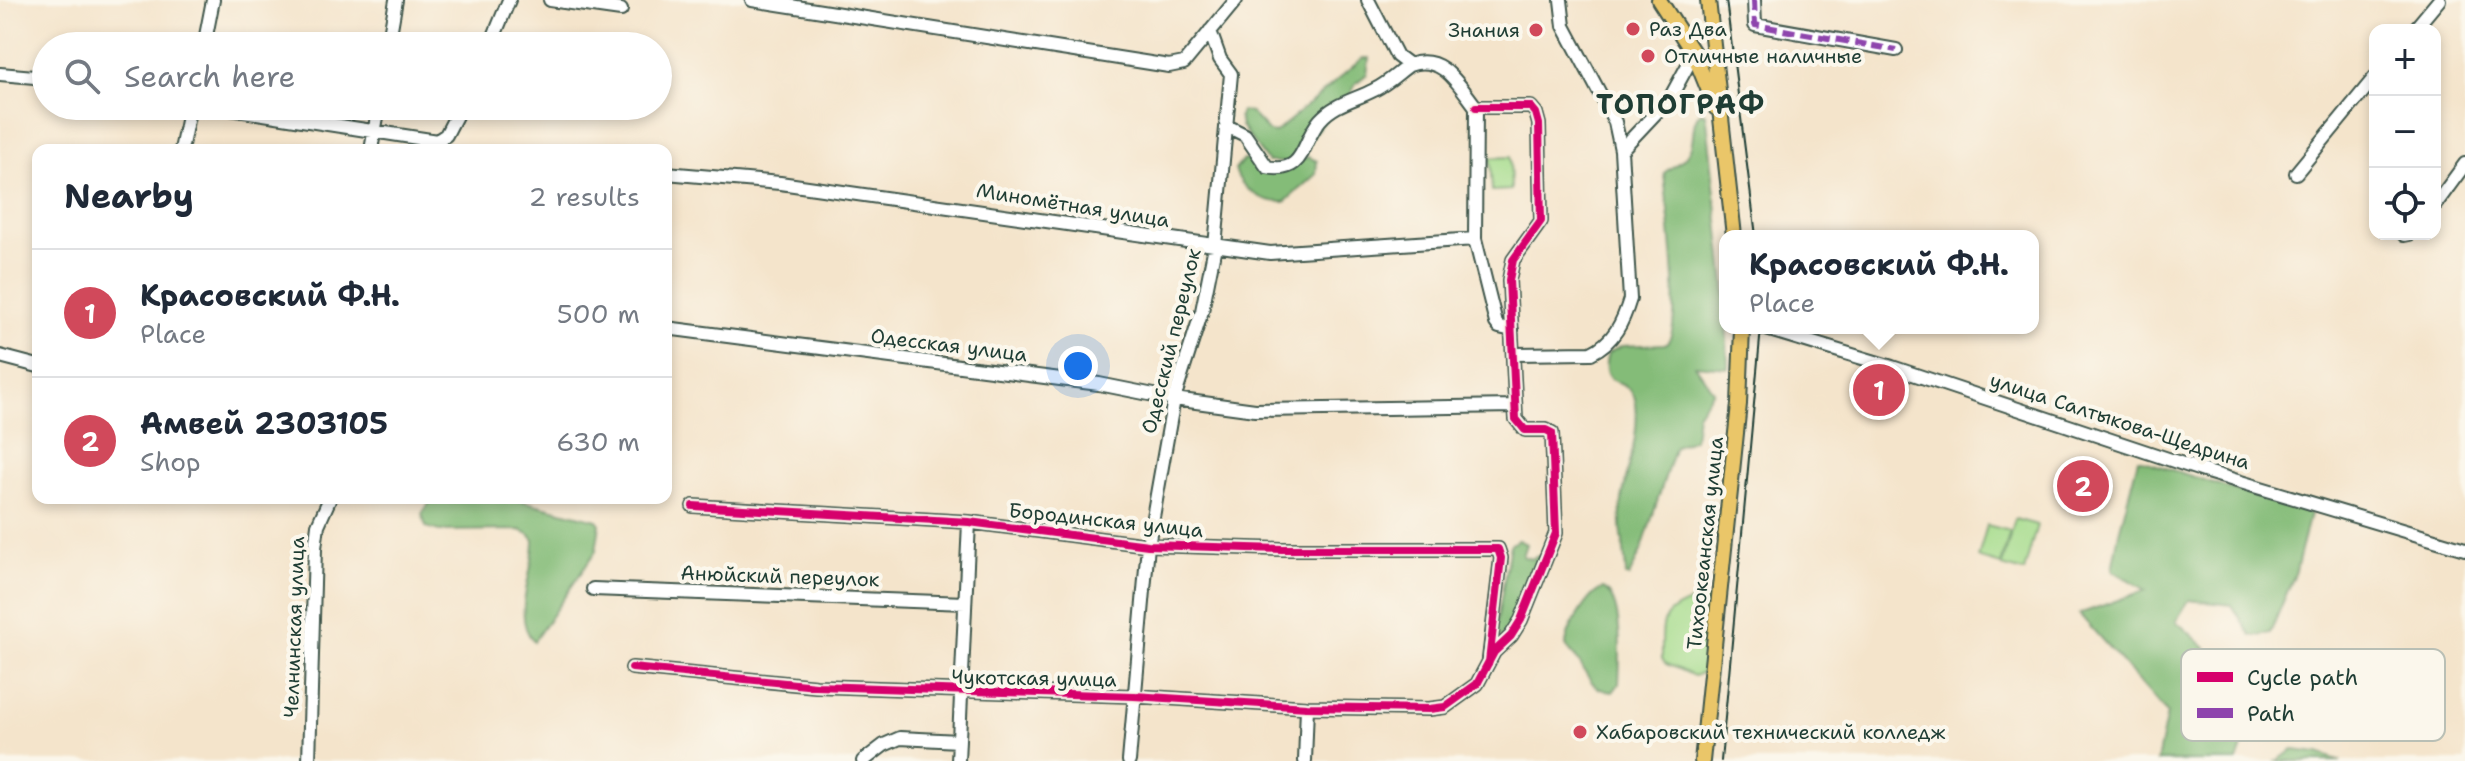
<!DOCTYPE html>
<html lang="en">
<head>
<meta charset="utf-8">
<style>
  body { margin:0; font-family:"Shantell Sans",sans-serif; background:#f6f6f7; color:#1f2937 }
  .controls { position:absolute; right:24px; top:24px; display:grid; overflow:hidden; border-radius:16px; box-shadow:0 4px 12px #0003 }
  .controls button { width:72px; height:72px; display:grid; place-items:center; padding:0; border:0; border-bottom:2px solid #e0e1e3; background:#fff; color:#1f2937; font:40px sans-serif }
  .you { position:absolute; left:1078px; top:366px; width:28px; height:28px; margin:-20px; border:6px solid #fff; border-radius:50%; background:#1a73e8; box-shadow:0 0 0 12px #1a73e833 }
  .badge { display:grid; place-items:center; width:52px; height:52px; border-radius:50%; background:#d1495b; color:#fff; font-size:26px; font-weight:700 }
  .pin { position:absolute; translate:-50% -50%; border:4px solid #fff; box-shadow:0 2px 8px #0006 }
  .popup { position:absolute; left:1719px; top:230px; width:320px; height:104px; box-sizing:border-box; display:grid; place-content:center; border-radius:16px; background:#fff; filter:drop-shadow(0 2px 6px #0005); font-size:26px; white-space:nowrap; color:#747a83 }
  .popup b { font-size:30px; color:#1f2937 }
  .popup::after { content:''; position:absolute; left:50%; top:100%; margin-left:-16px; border:16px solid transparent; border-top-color:#fff }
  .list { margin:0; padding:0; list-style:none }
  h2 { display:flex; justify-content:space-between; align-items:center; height:104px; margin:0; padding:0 32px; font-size:34px }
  h2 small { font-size:26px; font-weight:400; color:#747a83 }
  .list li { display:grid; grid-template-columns:52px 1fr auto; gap:24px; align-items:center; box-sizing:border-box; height:128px; padding:0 32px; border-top:2px solid #e0e1e3 }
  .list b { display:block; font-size:30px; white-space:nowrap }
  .list p { margin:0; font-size:26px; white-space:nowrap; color:#747a83 }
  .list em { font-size:26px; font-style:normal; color:#747a83 }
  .icon { flex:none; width:44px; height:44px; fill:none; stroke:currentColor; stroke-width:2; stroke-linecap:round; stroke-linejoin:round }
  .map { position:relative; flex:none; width:2465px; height:761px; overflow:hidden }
  .search { position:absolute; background:#fff; box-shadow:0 4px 12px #0003; left:32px; top:32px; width:640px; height:88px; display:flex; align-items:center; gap:20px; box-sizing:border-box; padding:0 28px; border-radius:44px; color:#747a83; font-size:30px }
  .panel { position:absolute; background:#fff; box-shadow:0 4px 12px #0003; left:32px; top:144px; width:640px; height:360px; border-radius:16px }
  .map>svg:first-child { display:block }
  .green { fill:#a6dc8c; stroke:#628c60; stroke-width:2 }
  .forest { fill:#84bc78; stroke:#527c56; stroke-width:2 }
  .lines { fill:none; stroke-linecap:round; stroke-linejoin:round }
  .minor-casing { stroke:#3f564b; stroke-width:16 }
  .major-casing { stroke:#3f564b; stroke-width:18 }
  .minor { stroke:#fff; stroke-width:12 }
  .major { stroke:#eac669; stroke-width:14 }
  .tram { stroke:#1f3d34; stroke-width:2 }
  .quiet { stroke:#8e44ad; stroke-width:6; stroke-dasharray:12 6; stroke-linecap:butt }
  .cycleway-casing { stroke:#fbf7ec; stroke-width:13 }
  .cycleway { stroke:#d6006c; stroke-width:8 }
  .poi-dot { fill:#d1495b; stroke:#fbf7ec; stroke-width:3 }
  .labels { text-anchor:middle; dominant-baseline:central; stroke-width:8; stroke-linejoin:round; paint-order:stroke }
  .poi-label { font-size:20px; fill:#1f3d34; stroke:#fbf7ec; text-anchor:start }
  .street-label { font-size:20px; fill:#1f3d34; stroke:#fbf7ec }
  .district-label { font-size:28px; font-weight:bold; letter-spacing:2px; fill:#1f3d34; stroke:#fbf7ec }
  .key { fill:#fbf7ec; stroke:#b9bfb5; stroke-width:2 }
  .key-label { font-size:22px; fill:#1f3d34 }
</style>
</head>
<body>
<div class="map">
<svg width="2465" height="761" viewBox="0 0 2465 761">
  <rect width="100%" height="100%" fill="#fbf7ec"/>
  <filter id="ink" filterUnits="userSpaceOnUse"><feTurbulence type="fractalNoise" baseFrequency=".0125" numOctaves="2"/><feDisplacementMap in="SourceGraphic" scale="16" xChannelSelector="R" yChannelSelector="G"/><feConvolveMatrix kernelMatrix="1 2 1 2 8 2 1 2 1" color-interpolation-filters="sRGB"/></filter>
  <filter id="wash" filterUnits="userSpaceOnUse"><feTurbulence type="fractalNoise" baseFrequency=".006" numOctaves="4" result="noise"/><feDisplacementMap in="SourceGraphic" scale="32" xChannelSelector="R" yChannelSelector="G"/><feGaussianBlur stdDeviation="1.8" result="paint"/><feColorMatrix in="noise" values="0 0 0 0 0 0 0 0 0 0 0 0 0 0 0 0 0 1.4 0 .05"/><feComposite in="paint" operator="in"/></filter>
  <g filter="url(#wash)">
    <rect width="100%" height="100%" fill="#f4e4cb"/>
    <!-- green -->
    <path class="green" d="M1510,157L1511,190L1492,191L1490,158Z
      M2015,519L2037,525L2024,572L2002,566Z
      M1987,525L2010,531L2001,565L1978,558Z
      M1701,597L1709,602L1704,672L1694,676L1666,664L1662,659C1662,613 1660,614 1701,597Z"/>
    <!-- forest -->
    <path class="forest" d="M1363,58H1369L1367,74L1356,83L1349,98L1335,109L1298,153L1287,162H1268L1241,126L1239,116L1241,111L1250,112L1269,132L1275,133Z
      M1701,112L1706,114L1707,120L1725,285L1728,368L1695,365L1713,391L1697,414L1694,439L1675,446L1642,549L1629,577L1626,576C1626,552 1619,531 1621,508C1625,473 1640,439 1636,404C1633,374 1596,393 1608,353L1622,346L1665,344C1686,333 1666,201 1664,173C1672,166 1684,162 1689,151C1696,138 1690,122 1701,112Z
      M1308,157L1317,161L1316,174L1285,202C1264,203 1242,191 1235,170L1243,160H1251L1266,171Z
      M2138,459L2310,514L2296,571L2270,633L2251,636L2232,605L2189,600L2176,621L2206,648L2216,683L2246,701L2247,733L2237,761H2157L2167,713L2079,614L2146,590L2112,570L2119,532Z
      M459,499L518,500L597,520L600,524L596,551L534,641C510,618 535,571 534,540L529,534L520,530L439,531L426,527L422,514L430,502Z
      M1518,540L1526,544L1522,556L1531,559L1538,555L1540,557C1531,582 1524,622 1501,638L1495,634L1510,545Z
      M1603,589C1624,598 1620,662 1619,684L1613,692C1591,690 1590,678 1579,662C1575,656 1570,652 1566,646C1566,631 1588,593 1603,589Z
      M2294,750L2318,753L2341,761H2276Z"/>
  </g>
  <g filter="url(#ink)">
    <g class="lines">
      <defs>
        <path id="minor" d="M550,0L621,10
          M752,0L1169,66L1184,63L1236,0
          M1368,0L1397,56L1409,65C1442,53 1458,84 1476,107L1475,239L1496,323L1499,327L1512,330
          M1754,0L1755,25L1896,50
          M2414,30L2439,0
          M204,46L213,0
          M388,46L396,0
          M490,46L509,0
          M0,74L46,78
          M211,106L437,141L446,135L461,106
          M1227,126L1245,135L1267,167C1306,175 1301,142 1320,120C1335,103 1355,100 1374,90C1387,84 1398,73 1409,65
          M181,150L190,106
          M371,150L379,106
          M1621,150L1670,98L1694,54
          M666,173L780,183L1270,253L1475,239
          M2296,173L2375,77
          M2435,205L2465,164
          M2404,235L2409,234
          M666,328L1099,384L1174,399L1255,410L1515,406
          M1763,328L1892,367L2207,472L2465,549
          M1513,354L1591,353C1614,342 1623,322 1630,299L1621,150L1615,122L1564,26L1561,0
          M0,356L38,366
          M693,506L969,522L1148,545L1282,549H1498L1501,558L1489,659
          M593,589L965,603
          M632,668L816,686L1134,696L1307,707L1429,709L1445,707L1477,684L1494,652L1511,636L1521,620L1556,533L1552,433L1546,430H1525L1516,419L1509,280L1513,260L1541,221L1539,124L1536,113L1531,107H1476
          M309,761L315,548L318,525L330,498
          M863,761L884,745L900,738L959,741
          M958,761L969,522
          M1129,761L1148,545L1174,399L1202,311L1215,246L1231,74L1220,59L1210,31
          M1305,761L1307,707"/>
        <path id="major" d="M1659,0L1694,54L1716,108
          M1708,0L1734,236
          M1702,761L1739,404L1742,328"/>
      </defs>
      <!-- minor casing -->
      <use href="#minor" class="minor-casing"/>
      <!-- major casing -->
      <use href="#major" class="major-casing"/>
      <!-- minor -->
      <use href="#minor" class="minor"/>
      <!-- major -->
      <use href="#major" class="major"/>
      <!-- tram -->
      <path class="tram" d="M1726,0L1756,236
        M1721,761L1761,328"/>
      <!-- quiet -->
      <path class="quiet" d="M1754,0L1755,25L1896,50"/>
      <defs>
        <path id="cycleway" d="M693,506L969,522L1148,545L1282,549H1498L1501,558L1489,662
          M632,668L816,686L1134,696L1307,707L1429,709L1445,707L1477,684L1494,652L1511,636L1521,620L1556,533L1552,433L1546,430H1525L1516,419L1509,280L1513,260L1541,221L1539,124L1536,113L1531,107H1476"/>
      </defs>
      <!-- cycleway casing -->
      <use href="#cycleway" class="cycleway-casing"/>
      <!-- cycleway -->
      <use href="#cycleway" class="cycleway"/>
    </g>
  </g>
  <!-- markers -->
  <g class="poi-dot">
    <circle cx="1633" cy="29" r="8"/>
    <circle cx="1536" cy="30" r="8"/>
    <circle cx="1648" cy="56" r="8"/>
    <circle cx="1580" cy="732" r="8"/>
  </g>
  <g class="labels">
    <!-- poi labels -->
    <g class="poi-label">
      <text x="1649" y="29">Раз Два</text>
      <text x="1520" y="30" text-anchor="end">Знания</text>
      <text x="1664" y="56">Отличные наличные</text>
      <text x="1596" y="732">Хабаровский технический колледж</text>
    </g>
    <!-- street labels -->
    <g class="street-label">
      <text transform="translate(1073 205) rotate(9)">Миномётная улица</text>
      <text transform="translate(1171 341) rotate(-76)">Одесский переулок</text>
      <text transform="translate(949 345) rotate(7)">Одесская улица</text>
      <text transform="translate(2120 421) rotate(18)">улица Салтыкова-Щедрина</text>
      <text transform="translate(1106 520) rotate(6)">Бородинская улица</text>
      <text transform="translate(1705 543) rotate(-84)">Тихоокеанская улица</text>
      <text transform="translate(780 576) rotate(2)">Анюйский переулок</text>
      <text transform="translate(294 627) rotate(-88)">Челнинская улица</text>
      <text transform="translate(1034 678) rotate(1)">Чукотская улица</text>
    </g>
    <!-- district labels -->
    <g class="district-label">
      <text x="1681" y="104">ТОПОГРАФ</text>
    </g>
  </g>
  <!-- legend -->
  <rect x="2181" y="649" width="264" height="92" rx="12" class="key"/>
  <rect x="2197" y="672" width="36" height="10" fill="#d6006c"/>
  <rect x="2197" y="708" width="36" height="10" fill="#8e44ad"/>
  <g class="key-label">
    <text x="2247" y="685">Cycle path</text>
    <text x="2247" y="721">Path</text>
  </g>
</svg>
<div class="controls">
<button>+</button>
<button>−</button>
<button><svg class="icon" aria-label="locate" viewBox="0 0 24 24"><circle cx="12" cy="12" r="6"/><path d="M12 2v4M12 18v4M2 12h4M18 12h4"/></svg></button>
</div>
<div class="you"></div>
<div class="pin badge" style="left:1879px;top:390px">1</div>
<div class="popup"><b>Красовский Ф.Н.</b>Place</div>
<div class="pin badge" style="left:2083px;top:486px">2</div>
<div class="search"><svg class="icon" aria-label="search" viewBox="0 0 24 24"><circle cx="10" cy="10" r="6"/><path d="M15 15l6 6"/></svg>Search here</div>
<section class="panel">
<h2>Nearby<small>2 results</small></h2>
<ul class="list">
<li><span class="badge">1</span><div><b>Красовский Ф.Н.</b><p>Place</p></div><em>500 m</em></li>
<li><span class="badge">2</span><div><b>Амвей 2303105</b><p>Shop</p></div><em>630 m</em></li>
</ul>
</section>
</div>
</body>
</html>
